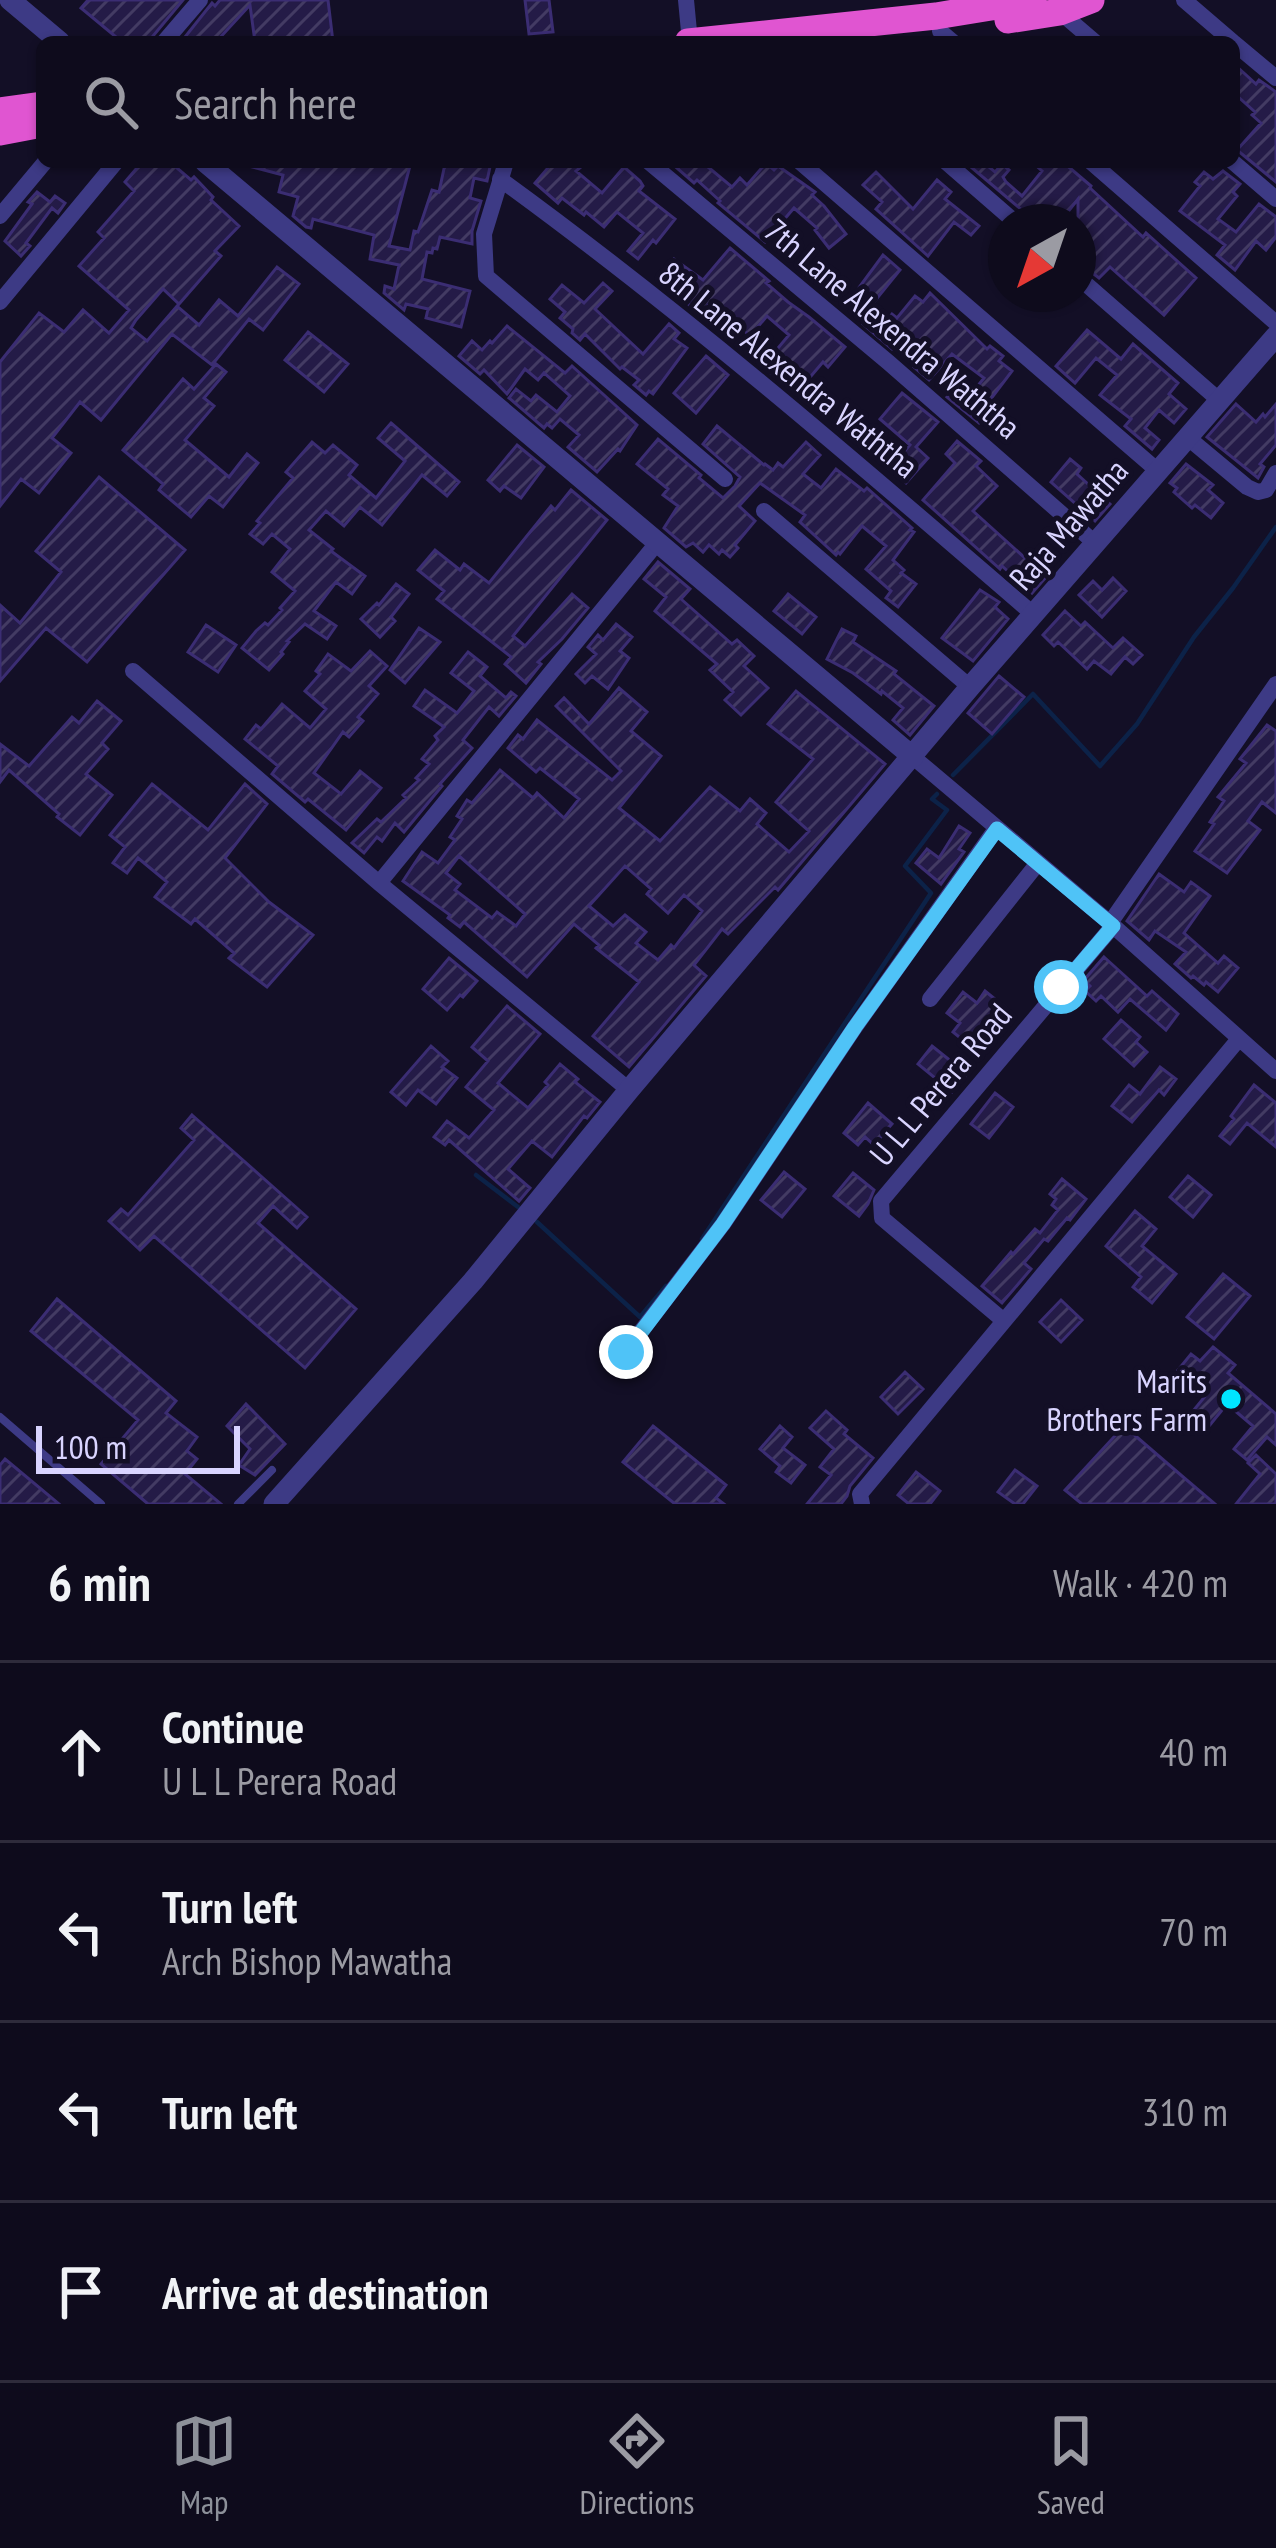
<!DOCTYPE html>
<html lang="en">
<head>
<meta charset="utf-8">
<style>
  body { margin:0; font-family:"PT Sans Narrow",sans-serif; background:#1c1929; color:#f1f3f6 }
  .compass { position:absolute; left:988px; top:204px; width:108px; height:108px; border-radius:50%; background:#0e0b1c; box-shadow:0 3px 9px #0004; rotate:220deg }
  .scale { position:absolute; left:36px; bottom:30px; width:204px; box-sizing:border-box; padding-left:12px; border:6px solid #d9d4ff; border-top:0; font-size:33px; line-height:42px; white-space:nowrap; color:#d9d4ff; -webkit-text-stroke:9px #130f26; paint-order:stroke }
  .stop { position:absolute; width:36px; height:36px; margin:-27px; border:9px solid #4fc3f7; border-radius:50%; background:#fff }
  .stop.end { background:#4fc3f7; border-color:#fff; box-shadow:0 3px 12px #0008 }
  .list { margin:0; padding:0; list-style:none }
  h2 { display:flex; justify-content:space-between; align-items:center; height:156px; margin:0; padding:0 48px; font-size:51px }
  h2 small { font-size:39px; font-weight:400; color:#9b9ba3 }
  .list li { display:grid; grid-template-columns:78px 1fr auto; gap:36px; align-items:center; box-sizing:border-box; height:180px; padding:0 48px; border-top:3px solid #2e2b3b }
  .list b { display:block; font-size:45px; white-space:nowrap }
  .list p { margin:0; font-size:39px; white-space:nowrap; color:#9b9ba3 }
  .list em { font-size:39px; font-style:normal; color:#9b9ba3 }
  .icon { flex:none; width:66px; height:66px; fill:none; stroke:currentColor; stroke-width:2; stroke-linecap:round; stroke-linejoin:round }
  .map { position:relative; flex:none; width:1276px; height:1504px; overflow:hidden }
  .search { position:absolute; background:#0e0b1c; box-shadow:0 3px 9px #0004; left:36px; right:36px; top:36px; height:132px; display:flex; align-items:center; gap:30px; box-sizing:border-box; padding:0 42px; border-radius:18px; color:#9b9ba3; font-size:45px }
  .sheet { height:876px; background:#0e0b1c }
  nav { display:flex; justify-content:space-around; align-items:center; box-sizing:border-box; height:168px; border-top:3px solid #2e2b3b; background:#0e0b1c; font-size:33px; color:#9b9ba3 }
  nav a { display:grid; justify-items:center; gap:6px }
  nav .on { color:#8c9099 }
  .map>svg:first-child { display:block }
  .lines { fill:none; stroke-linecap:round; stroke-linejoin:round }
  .stream { stroke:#0c2248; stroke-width:4.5 }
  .building { fill:url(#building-hatch); stroke:#3b2d73; stroke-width:3; fill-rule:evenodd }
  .service { stroke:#3d3a85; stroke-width:8 }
  .minor { stroke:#3d3a85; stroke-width:16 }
  .tertiary { stroke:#3d3a85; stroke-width:21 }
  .trunk { stroke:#e055d1; stroke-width:27 }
  .route { stroke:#4fc3f7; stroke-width:15 }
  .poi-dot { fill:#00e5ff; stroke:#130f26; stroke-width:4.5 }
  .labels { text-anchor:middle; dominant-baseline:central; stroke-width:10; stroke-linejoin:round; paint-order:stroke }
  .street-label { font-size:33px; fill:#d9d4ff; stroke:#130f26 }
  .poi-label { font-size:33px; fill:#d9d4ff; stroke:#130f26; text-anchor:end }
</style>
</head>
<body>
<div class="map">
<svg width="1276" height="1504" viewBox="0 0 1276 1504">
  <defs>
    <pattern id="building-hatch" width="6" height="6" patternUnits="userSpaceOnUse" patternTransform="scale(3)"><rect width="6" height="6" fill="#241b47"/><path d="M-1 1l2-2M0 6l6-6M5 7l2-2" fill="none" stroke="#433b63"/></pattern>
  </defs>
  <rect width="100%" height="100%" fill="#130f26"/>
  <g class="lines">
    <!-- stream -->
    <path class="stream" d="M953,775L1033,694L1100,766L1137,724L1194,637L1233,588L1276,527
      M476,1175L518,1207
      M537,1222L640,1317L666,1286
      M702,1239L931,893L905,866L947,810L932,799L937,794"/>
  </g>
  <!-- building -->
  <path class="building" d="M88,0H183L148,42H122L81,8Z
    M220,0H328L333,42H255L250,5L216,42H181L212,3L215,6Z
    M525,0H549L553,32L529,34Z
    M1234,64L1256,84L1259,80L1276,92V182L1237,150L1261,123L1252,115L1255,112L1234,93Z
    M142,162H170L191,180L194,177L213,197L211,200L239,226L215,251L221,256L179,304L163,289L136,320L131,328L147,341L177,306L199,325L219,300L238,316L277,267L299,284L263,330L249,319L212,365L172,334L101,420L80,402L52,438L71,453L39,493L21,479L0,506V362L39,313L64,332L83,310L109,333L129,310L79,266L104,238L98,232L134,191L125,182Z
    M249,162H411L389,246L410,250L414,231L418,232L432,190L439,192L445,164L491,162L487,181L474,178L470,198L481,201L472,231V244L440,237L437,249L433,248L432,253L427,252L422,279L470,291L461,327L426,318L428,309L406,304L404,310L384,293L385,286L394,289L399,265L370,259L374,235L313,219L311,228L306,227L293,216L298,197L279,192L283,175L249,166Z
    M553,162H587L576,171L602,193L624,167L640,181L643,186L639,191L675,219L656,243L653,240L638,259L628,251L643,233L617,212L604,227L586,212L584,215L562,198L558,203L535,183Z
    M670,162H712L708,167L732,187L740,178L747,185L766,163L774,170L778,166L815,192L812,195L824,206L846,234L829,248L815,230L817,228L794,208L765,242L718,203L720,201L697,180L694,183Z
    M965,162H983L995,172L1002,164L1009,170L1003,177L1006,182L1022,196L1042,171L1032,162H1063L1091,186L1090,188L1143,237L1146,233L1196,278L1164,315L1110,267L1099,278L1078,262V199L1060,222H1036Z
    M1223,171L1240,184L1233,192L1237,196L1218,219L1236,232L1259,204L1276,217V237L1266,250L1256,241L1235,270L1217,255L1225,245L1180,211L1200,186L1195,182L1204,172L1213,179Z
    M876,172L913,209L937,180L951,192L945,199L979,226L971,235L954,222L928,256L876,209L882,202L863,185Z
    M37,192L50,202L55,196L65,203L58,213L52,208L26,243L30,246L21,256L5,241L32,204L28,202Z
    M730,248L769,281L766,283L788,302L809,317L845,347L828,367L823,362L800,389L780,373L776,378L763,366L789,335L767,316L750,336L712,301L700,314L687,303L690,300L665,282L667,280L661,275L674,259L703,280Z
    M883,255L900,270L865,313L852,302V297Z
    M603,283L612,291L595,309L643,354L669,324L679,333L674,339L687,348L653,394L649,391L646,395L634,385L639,380L622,367L620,369L585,334L580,340L572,333L573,329L560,318L565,312L550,299L562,285L584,303Z
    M930,293L987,349L990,346L1003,356L999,361L1012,371L990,400L995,405L979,423L947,397L957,386L969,397L984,378L952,354L929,380L914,367L918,362L897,344L892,349L863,324L873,313L885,323L892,314L897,318L915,296L923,302Z
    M507,326L565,373L572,366L637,425L620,451L618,449L597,472L568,447L579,435L560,419L552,428L547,424L544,428L509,398L516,389L531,401L536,395L557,412L570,396L544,373L538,380L525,369L507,394L484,370L480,374L459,356L472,341L482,350L490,341L492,343Z
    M1087,330L1121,359L1133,344L1178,383L1169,394L1186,409L1174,423L1159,410L1145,428L1159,440L1152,449L1125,426L1131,419L1100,395L1117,375L1096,358L1075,383L1056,366Z
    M308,332L348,364L324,392L285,360Z
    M706,356L728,375L696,413L674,393Z
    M216,364L226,372L204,398L214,406L185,440L229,477L247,454L258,463L223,507L209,496L191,517L159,490L163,484L123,450L183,379L194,389Z
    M902,393L938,422L916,447L928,458L906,483L889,469L910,445L880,419Z
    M1236,404L1256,422L1263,414L1265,417L1276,404V445L1260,464L1264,467L1258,478L1207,437Z
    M391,423L459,482L447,496L422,475L382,525L360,507L344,526L326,511L309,530L333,549L331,551L365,576L352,594L336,582L314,611L336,626L327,639L305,624L287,641L289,642L281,652L283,654L269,670L242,648L256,631L265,623L268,625L282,610L280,608L295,591L272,572L290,549L272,534L263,544L250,534L260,523L257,521L293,478L286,472L312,442L325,453L333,445L357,465L349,475L376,498L405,461L378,438Z
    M717,426L764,465L765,464L773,470L778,463L783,467L806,442L820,455L803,474L821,488L836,469L864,491L867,488L912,528L910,530L914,532L893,560L904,570L901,573L916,584L898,607L886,598L891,591L866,569L886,546L862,526L840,554L838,552L836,555L800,522L805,515L760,483L739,506L755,521L735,545L738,548L730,557L722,550L719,554L709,545L703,552L693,543L686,547L664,528L678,506L663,495L668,489L637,464L658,439L701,475L699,478L723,498L735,486L740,477L703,444Z
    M957,441L981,461L976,466L997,486L973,511L1046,577L1032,593L1002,566L1000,569L923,500L955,463L946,454Z
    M517,445L544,467L521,498L504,486L500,491L488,480Z
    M1070,459L1081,468L1077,474L1110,504L1095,521L1051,482Z
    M1186,464L1213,485L1208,490L1223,503L1211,518L1195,505L1192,508L1174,492L1177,488L1170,483Z
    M99,477L185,550L87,662L46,628L0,681V605L20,623L61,572L36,551Z
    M571,490L607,520L513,636L525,646L572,594L588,608L562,639L538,662L541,664L526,683L505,664L511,657L437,599L444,591L418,570L435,550L460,570L464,564L489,583L551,506L555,510Z
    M658,562L690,589L681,599L732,644L737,640L754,656L744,666L768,688L741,715L725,700L733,692L710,670L717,664L655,611L666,597L644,579Z
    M1113,578L1126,591L1102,617L1079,595L1093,581L1102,590Z
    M396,584L409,594L391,617L395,621L380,637L361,619L377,603L379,605Z
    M980,590L999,602L995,607L1008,619L973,661L942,638Z
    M788,594L816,617L802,634L774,611Z
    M1065,611L1081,626L1085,622L1113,648L1123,638L1142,655L1133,664L1125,657L1111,674L1094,661L1087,669L1058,642L1054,646L1043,635Z
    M616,624L632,637L620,651L629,658L608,689L592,676L585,683L576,674L596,654L588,647L598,635L603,640Z
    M206,625L236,645L218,672L188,652Z
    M419,628L440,642L405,683L390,670Z
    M842,629L856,636L853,642L896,671L894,674L934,706L910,735L893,720L903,708L882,691L881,694L853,673L827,659Z
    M370,651L387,666L369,686L378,694L358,717L363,721L349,737L343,732L314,773L341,794L360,771L381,788L346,830L308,799L305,802L272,774L278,766L245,739L256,725L261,729L282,704L310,728L326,709L305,691L320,674L316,671L328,654L351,671Z
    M468,652L487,667L480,676L506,698L511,692L516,696L499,716L489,707L463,740L472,748L440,784L442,786L404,832L395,823L382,841L377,837L364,853L352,843L377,819L381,822L406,798L403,795L419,780L416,778L429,764L422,759L438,740L435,736L444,727L414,706L425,690L457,713L474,691L451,673Z
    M999,676L1024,697L992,734L968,713Z
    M619,688L647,712L631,731L661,756L619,808L660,841L710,787L740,811L750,799L766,813L757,824L789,852L809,831L776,802L813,759L768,724L796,691L885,764L778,890L775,887L728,934L722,929L694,965L706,976L629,1067L593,1036L639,982L596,948L599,945L574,924L527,977L464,922L460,927L448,918L450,915L403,881L422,852L438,863L455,840L450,837L462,819L457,816L467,800L472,803L500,770L533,798L537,793L564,818L579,799L540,768L536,772L508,748L518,735L523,739L537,720L612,780L621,771L556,706L564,698L589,724ZM459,856L525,914L516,926L497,912L492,918L455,890L460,884L446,873ZM625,866L651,889L647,894L668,913L684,895L702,911L674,948L671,945L658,960L636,943L646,932L625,915L613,926L589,906Z
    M97,701L121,721L102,743L108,749L86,774L112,795L80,835L57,817L59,814L9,770L0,782V744L29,766L72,717L79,723Z
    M1267,725L1276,731V813L1262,802L1248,821L1260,830L1227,873L1195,851L1214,824L1210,822L1224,801L1218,797L1246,763L1240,759Z
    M152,784L208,830L245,784L267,804L225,858L269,902L313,935L267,987L229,958L234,953L195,919L191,924L155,897L167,882L138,858L127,873L113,863L125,847L110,835Z
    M959,826L970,833L959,849L964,852L941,884L916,863L927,849L939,858Z
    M1159,874L1184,892L1191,882L1210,896L1184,933L1218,963L1224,956L1238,968L1218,992L1206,982L1204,985L1193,976L1191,978L1175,964L1186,952L1155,931L1149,940L1127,921Z
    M1104,957L1147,996L1152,991L1178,1014L1166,1030L1130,999L1118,1012L1101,996L1096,1001L1085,991L1090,986L1084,980Z
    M449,958L477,981L463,997L460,995L447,1010L423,989Z
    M985,991L1006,1008L974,1049L953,1032L960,1023L947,1013L963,992L977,1003Z
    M507,1006L540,1034L498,1083L528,1108L548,1085L545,1082L560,1064L578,1079L575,1082L600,1102L587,1118L584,1116L552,1157L532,1141L508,1169L530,1188L519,1201L449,1140L445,1145L434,1137L447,1121L469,1138L494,1110L466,1087L488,1061L472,1047Z
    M1121,1020L1140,1037L1136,1042L1147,1052L1134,1066L1104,1039Z
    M431,1046L448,1061L442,1067L457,1078L436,1104L418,1090L406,1105L391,1092Z
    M932,1046L967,1074L952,1092L918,1064Z
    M1160,1067L1176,1079L1164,1095L1159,1090L1132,1122L1112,1106L1129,1085L1140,1094Z
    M1254,1085L1276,1103V1147L1247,1123L1230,1144L1220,1136L1234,1119L1231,1116Z
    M995,1093L1013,1107L989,1138L971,1124Z
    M868,1103L892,1124L874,1145L865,1137L858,1145L844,1133Z
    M192,1115L307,1217L297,1228L273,1206L258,1223L356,1309L305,1368L154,1236L140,1250L109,1221L121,1209L128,1215L194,1140L181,1128Z
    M784,1172L805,1189L782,1217L761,1200Z
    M853,1173L874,1190L868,1204L859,1216L834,1196Z
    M1188,1176L1211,1195L1193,1217L1170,1197Z
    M1062,1179L1086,1199L1070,1220L1067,1218L1048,1241L1044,1239L1024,1263L1031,1269L1002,1303L982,1286L1011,1252L1013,1254L1035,1229L1040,1233L1058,1210L1052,1205L1056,1199L1050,1194Z
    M1135,1211L1156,1229L1142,1246L1176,1274L1152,1303L1133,1287L1141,1277L1106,1246Z
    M1223,1274L1250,1296L1214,1339L1187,1317Z
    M57,1299L176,1401L166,1413L197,1437L187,1451L197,1459L185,1474L221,1504H148L101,1464L138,1420L31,1331Z
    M1061,1300L1082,1320L1061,1342L1040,1322Z
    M1213,1347L1235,1365L1228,1373L1276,1414V1445L1267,1437L1247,1460L1234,1449L1253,1426L1227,1404L1210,1425L1193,1411L1207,1394L1178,1370L1191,1354L1200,1361Z
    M905,1372L923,1389L898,1414L881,1397Z
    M246,1404L285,1444L255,1475L239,1465L250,1449L227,1426Z
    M826,1411L847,1430L844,1434L873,1458L850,1486L847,1496L841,1504H807L831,1475L820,1467L834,1449L810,1428Z
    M653,1426L726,1485L716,1498L724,1504H675L623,1462Z
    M780,1426L792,1437L783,1448L805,1465L791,1483L776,1472L780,1466L760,1449Z
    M1124,1426L1182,1476L1215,1504H1082L1065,1490Z
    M1256,1455L1276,1474V1504H1236L1260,1474L1248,1463Z
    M5,1459L59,1504H0V1465Z
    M1015,1470L1037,1486L1023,1504H1015L998,1492Z
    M916,1472L940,1491L930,1504H909L898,1495Z"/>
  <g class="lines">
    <!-- service -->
    <path class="service" d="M0,1417L101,1504
      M238,1504L272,1470"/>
    <!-- minor -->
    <path class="minor" d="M686,0L690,42
      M1184,0L1233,42
      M1060,12L1095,42
      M940,31L953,42
      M164,42L200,0
      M1234,43L1276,78
      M506,162L484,234L486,276L725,479
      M649,162L888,362L1095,543
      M800,162L1158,471
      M946,162L1015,222
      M1091,162L1276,323
      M1233,162L1276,199
      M500,179C686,314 859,464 1033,614
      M0,216L45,162
      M1078,277L1220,401
      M0,302L116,162
      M1187,437L1247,487L1258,492L1266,490L1276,473
      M764,511L970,687
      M133,671L379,883L629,1090
      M913,757L1110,923L1276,1071
      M379,883L657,543
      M1110,923L1276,684
      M930,999L1038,863
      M1004,1321L882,1218L881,1201L1113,926
      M626,1351L723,1224L855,1027L996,829
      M862,1504L860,1494L1238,1040"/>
    <!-- tertiary -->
    <path class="tertiary" d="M10,0L60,42
      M205,162L913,757
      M274,1504L473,1281L629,1090L970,687L1276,336"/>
    <!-- trunk -->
    <path class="trunk" d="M1008,20L1060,12L1091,0
      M688,42L936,16L1033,0
      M0,111L42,105
      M0,132L42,124"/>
  </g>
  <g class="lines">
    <!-- route -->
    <path class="route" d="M626,1352L723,1224L855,1027L997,829L1113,926L1061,987"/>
  </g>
  <!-- markers -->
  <circle class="poi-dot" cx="1231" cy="1399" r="12"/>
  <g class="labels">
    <!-- street labels -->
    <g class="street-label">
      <text transform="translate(893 328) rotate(40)">7th Lane Alexendra Waththa</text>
      <text transform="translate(789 369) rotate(39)">8th Lane Alexendra Waththa</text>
      <text transform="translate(1068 524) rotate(-49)">Raja Mawatha</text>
      <text transform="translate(940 1084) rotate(-50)">U L L Perera Road</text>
    </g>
    <!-- poi labels -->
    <g class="poi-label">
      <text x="1207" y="1380">Marits<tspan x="1207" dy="38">Brothers Farm</tspan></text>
    </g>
  </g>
</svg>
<svg class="compass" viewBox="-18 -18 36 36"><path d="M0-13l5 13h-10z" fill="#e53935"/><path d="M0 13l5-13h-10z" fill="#9b9ba3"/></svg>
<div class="scale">100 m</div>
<div class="stop" style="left:1061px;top:987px"></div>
<div class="stop end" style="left:626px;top:1352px"></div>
<div class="search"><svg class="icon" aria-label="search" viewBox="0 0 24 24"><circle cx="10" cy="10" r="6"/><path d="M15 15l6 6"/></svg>Search here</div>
</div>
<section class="sheet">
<h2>6 min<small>Walk · 420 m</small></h2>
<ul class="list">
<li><svg class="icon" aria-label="ahead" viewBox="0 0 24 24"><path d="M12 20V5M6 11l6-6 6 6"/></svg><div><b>Continue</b><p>U L L Perera Road</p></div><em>40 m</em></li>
<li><svg class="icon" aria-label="left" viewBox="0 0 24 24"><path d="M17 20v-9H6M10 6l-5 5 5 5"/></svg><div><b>Turn left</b><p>Arch Bishop Mawatha</p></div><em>70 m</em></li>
<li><svg class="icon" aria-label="left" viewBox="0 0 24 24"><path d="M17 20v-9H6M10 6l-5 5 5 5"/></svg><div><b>Turn left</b></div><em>310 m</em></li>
<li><svg class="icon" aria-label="arrive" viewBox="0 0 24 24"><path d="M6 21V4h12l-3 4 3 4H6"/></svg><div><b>Arrive at destination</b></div></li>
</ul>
</section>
<nav>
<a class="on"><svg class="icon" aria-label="map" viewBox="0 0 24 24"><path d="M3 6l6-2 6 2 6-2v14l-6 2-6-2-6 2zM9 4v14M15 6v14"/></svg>Map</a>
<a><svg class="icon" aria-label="directions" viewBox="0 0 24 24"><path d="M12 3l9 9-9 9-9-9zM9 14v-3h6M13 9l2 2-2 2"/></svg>Directions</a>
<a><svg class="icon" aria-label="saved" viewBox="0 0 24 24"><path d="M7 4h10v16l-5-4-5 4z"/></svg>Saved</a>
</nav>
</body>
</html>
